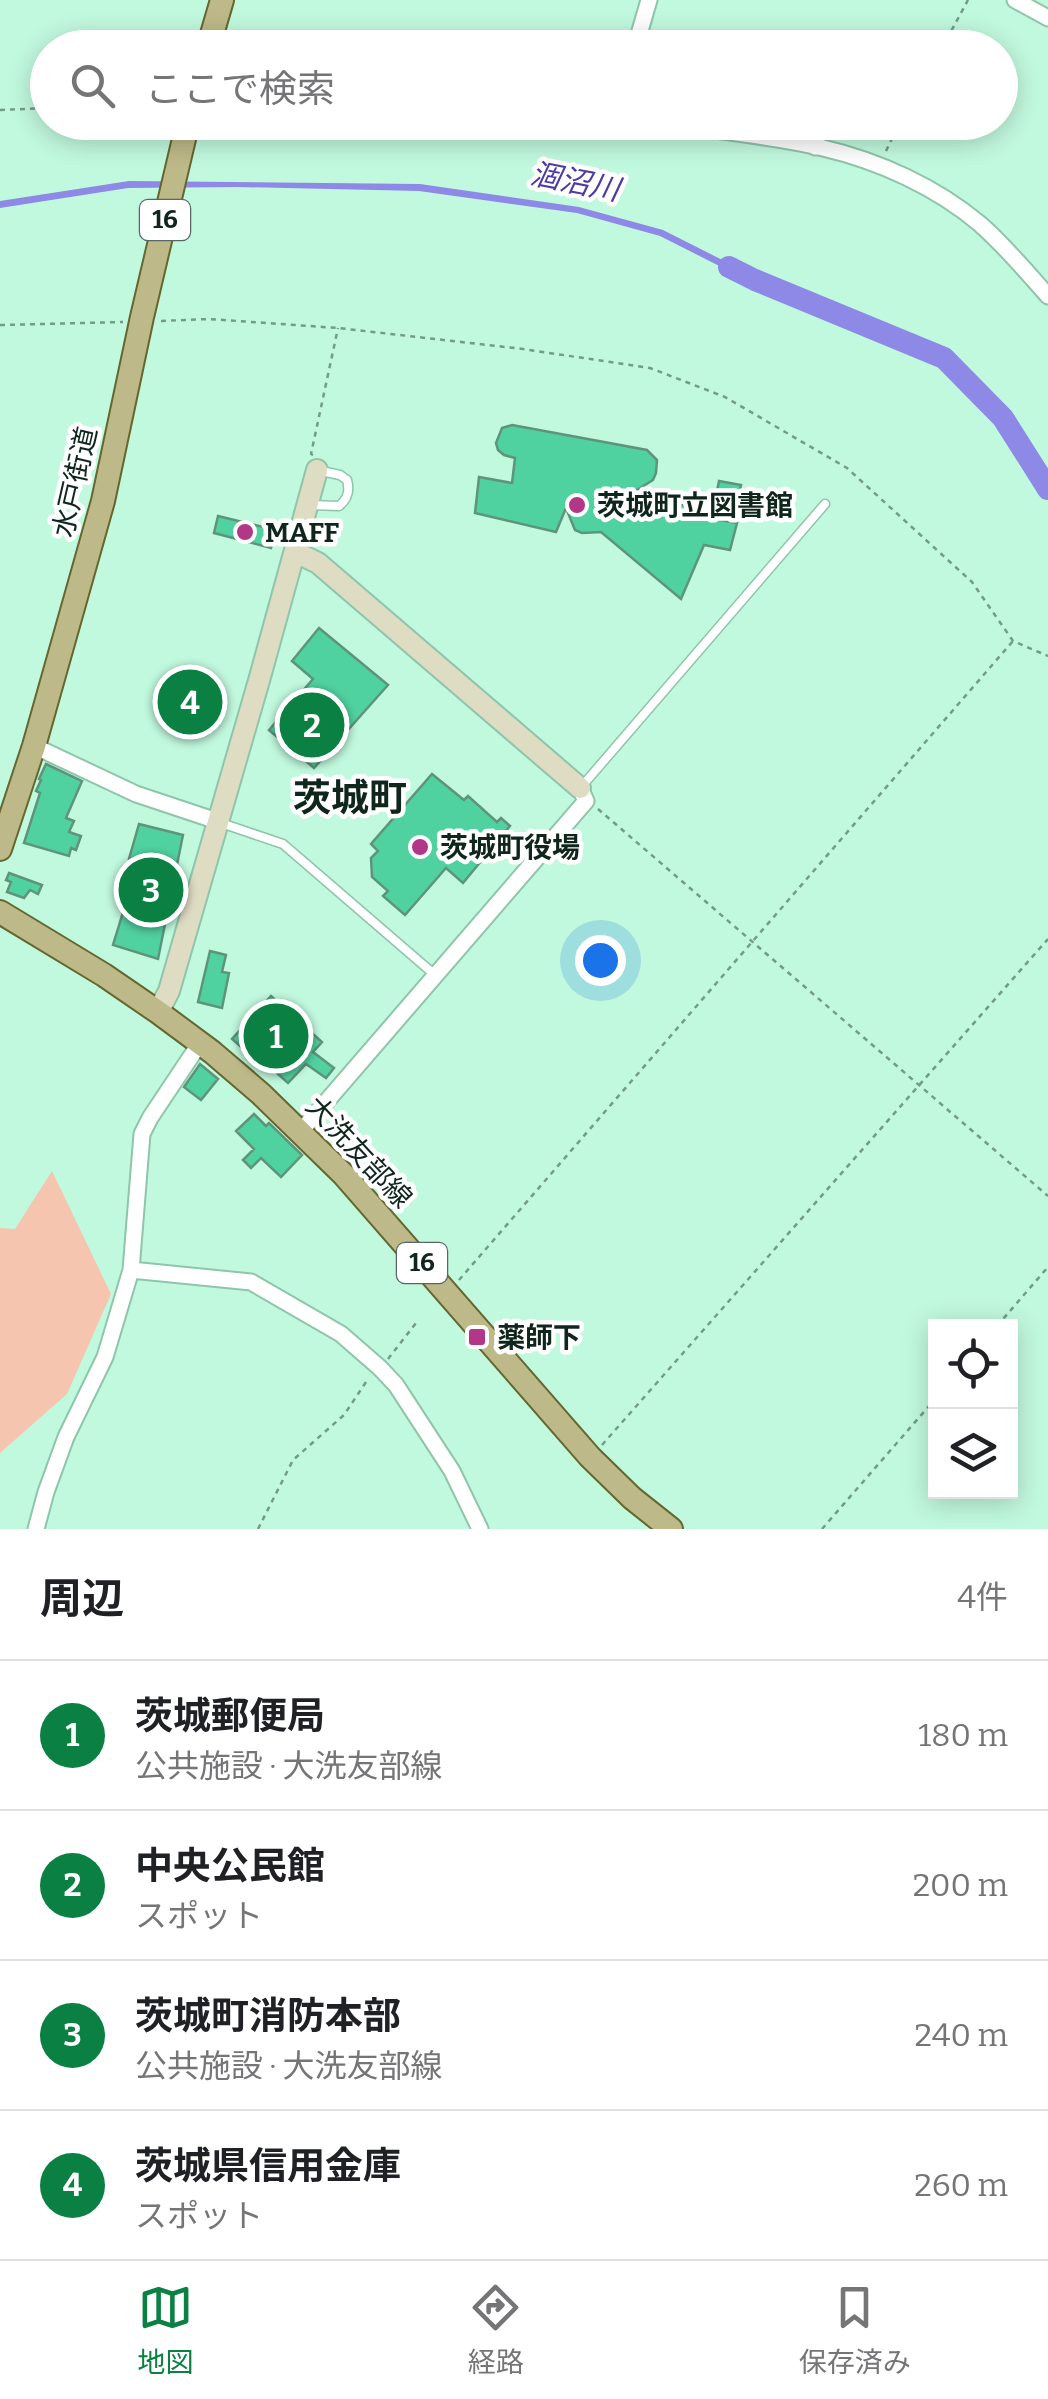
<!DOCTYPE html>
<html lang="ja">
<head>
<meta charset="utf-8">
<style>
  body { margin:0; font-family:Bitter,"Noto Sans JP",serif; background:#f6f6f6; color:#202124 }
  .controls { position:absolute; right:30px; bottom:30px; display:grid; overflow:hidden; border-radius:0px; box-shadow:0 5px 25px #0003 }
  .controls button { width:90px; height:90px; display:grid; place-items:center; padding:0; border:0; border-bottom:2px solid #e0e0e0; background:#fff; color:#202124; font:50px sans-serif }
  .you { position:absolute; left:600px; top:960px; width:35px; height:35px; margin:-25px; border:8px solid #fff; border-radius:50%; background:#1a73e8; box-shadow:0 0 0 15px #1a73e833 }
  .badge { display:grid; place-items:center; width:65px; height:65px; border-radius:50%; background:#0b8043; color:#fff; font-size:32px; font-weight:700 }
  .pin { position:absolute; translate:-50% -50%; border:5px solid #fff; box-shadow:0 2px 10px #0006 }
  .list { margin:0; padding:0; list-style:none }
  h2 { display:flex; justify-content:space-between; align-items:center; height:130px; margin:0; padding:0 40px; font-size:42px }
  h2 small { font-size:32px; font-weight:400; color:#757577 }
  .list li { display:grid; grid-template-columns:65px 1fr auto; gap:30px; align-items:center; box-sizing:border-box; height:150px; padding:0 40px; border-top:2px solid #e0e0e0 }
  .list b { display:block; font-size:38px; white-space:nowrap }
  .list p { margin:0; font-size:32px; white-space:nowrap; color:#757577 }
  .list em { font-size:32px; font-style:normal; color:#757577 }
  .icon { flex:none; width:55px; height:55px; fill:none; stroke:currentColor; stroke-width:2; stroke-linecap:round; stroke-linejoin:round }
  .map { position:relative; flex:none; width:1048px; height:1529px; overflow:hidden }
  .search { position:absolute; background:#fff; box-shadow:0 5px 25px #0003; left:30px; right:30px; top:30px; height:110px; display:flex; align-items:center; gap:25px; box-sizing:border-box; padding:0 35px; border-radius:55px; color:#757577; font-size:38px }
  .sheet { height:730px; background:#fff }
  nav { display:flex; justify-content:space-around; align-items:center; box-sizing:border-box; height:140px; border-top:2px solid #e0e0e0; background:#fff; font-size:28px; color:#757577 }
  nav a { display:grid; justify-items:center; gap:5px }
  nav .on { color:#0b8043 }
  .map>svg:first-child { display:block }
  .green { fill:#f6c5b0 }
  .water { fill:#8e89e6 }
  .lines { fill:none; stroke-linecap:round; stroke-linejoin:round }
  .river { stroke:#8e89e6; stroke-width:22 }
  .building { fill:#50d2a0; stroke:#5e947c; stroke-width:2.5 }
  .lane-casing { stroke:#8ec5ab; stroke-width:11 }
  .street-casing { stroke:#8ec5ab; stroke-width:19 }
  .secondary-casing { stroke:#8ec5ab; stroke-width:24 }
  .primary-casing { stroke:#64672f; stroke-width:26 }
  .path { stroke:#729b88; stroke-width:2.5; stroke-dasharray:5 5; stroke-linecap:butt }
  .lane { stroke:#fff; stroke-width:8 }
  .street { stroke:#fff; stroke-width:15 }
  .secondary { stroke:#dedcc3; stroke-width:20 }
  .primary { stroke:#bdb988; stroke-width:22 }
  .poi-dot { fill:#b33788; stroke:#fff; stroke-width:4 }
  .labels { text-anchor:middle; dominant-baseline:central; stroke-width:9; stroke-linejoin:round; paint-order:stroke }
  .shield { fill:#fff; stroke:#586761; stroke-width:2.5 }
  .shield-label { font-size:25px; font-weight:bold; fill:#10261d }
  .street-label { font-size:28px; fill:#10261d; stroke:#fff }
  .poi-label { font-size:28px; font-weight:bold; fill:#10261d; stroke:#fff; text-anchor:start }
  .water-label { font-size:30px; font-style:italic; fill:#4c3ba7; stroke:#fff }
  .district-label { font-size:38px; font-weight:bold; fill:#10261d; stroke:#fff }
</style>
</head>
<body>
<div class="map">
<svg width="1048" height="1529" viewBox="0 0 1048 1529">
  <rect width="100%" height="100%" fill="#c1f9de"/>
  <!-- green -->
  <path class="green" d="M52,1171L111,1294L67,1394L0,1453V1228L15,1229Z"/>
  <!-- water -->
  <path class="water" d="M129,181L420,184L579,207L663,230L756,277L753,283L660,236L577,213L419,191L238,187L128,188L0,208V201Z"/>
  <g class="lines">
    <!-- river -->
    <path class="river" d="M729,267L755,280L944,358L1003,418L1048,489"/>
  </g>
  <!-- building -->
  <path class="building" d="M512,425L647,450L657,460L656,473L653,480L629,495L713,511L719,481L741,485L737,503L727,501L720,520L737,523L730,550L704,545L681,599L601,532L582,533L575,530L566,508L556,532L475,513L479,477L512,483L515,458L504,455L498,450L496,443L502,428Z
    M218,516L276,530L271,548L214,533Z
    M319,628L388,685L314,768L269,730L313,679L292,661Z
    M180,682L210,691L200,722L170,713Z
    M46,764L82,781L66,818L74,821L69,832L81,836L76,850L71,848L69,856L24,843L40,793L36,791L41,780L39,779Z
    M432,774L464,800L468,796L497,822L501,818L510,826L463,883L446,868L405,915L383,896L388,891L372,877L371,858L378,851L371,844Z
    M139,824L183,835L158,959L113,945L132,883L127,882L135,861L129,859Z
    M9,873L42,885L38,894L30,890L24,898L7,892L11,882L6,880Z
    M210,951L226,955L222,972L229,973L222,1008L198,1002Z
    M271,996L322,1042L313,1052L334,1068L326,1078L306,1064L288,1083L267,1064L264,1067L232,1039Z
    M200,1064L218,1079L201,1100L184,1087Z
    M254,1114L266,1126L269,1123L302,1155L281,1177L261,1158L251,1168L243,1160L254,1149L236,1131Z"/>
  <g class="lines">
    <defs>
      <path id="lane" d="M311,505L339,506C348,499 350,491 347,480L340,475L321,471
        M583,785L825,504
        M221,823L283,844L435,975"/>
      <path id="street" d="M1015,0L1048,18
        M635,48L649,0
        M657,122C712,131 769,135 823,148C879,161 936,187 980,224C1005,246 1026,271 1048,296
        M815,147L821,122
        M34,746L136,794L217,821
        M301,1131L586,801L580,788
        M131,1270L251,1282L341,1334L380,1368L396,1385L452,1471L480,1529
        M36,1529L46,1492L66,1437L105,1357L131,1270L142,1134L150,1118L200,1043"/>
      <path id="secondary" d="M295,552L318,563L580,788
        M158,1012L169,991L260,677L317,470"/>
      <path id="primary" d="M208,48L222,0
        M0,849L34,746L103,501L142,317L188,122
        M0,912L104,975L158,1012L212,1052L261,1094L344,1175L590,1457L632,1498L671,1529"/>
    </defs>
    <!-- lane casing -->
    <use href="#lane" class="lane-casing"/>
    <!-- street casing -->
    <use href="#street" class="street-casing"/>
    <!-- secondary casing -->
    <use href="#secondary" class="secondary-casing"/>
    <!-- primary casing -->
    <use href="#primary" class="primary-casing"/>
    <!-- path -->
    <path class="path" d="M942,48L968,0
      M0,110L48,108
      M886,151L900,122
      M161,321L209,319L338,328L523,349L650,368L725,397L847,468L972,582L1013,641L1048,656
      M0,325L123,322
      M313,455L311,454L338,328
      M598,809L1048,1196
      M459,1280L1013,641
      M997,1326L1048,1267
      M388,1359L416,1323
      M602,1445L1048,939
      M258,1529L293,1460L344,1415L368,1379
      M822,1529L936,1398"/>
    <!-- lane -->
    <use href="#lane" class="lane"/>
    <!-- street -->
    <use href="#street" class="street"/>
    <!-- secondary -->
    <use href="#secondary" class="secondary"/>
    <!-- primary -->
    <use href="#primary" class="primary"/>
  </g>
  <!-- markers -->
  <g class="poi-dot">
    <circle cx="577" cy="505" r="10"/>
    <circle cx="245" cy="532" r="10"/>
    <circle cx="420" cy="847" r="10"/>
    <rect x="467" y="1327" width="20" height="20" rx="5"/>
  </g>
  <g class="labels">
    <!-- shield labels -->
    <g class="shield">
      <rect x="140" y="200" width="50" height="40" rx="8"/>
      <rect x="397" y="1243" width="50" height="40" rx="8"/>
    </g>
    <g class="shield-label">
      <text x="165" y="220">16</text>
      <text x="422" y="1263">16</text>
    </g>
    <!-- street labels -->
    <g class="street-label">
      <text transform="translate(75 482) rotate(-77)">水戸街道</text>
      <text transform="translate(359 1152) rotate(47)">大洗友部線</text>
    </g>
    <!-- poi labels -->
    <g class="poi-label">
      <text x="597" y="505">茨城町立図書館</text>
      <text x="265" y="532">MAFF</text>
      <text x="440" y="847">茨城町役場</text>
      <text x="497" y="1337">薬師下</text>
    </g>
    <!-- water labels -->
    <g class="water-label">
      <text transform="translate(575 182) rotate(11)">涸沼川</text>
    </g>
    <!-- district labels -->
    <g class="district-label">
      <text x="350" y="798">茨城町</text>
    </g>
  </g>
</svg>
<div class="controls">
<button><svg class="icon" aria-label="locate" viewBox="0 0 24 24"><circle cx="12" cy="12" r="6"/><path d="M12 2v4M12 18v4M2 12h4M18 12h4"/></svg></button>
<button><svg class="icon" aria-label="layers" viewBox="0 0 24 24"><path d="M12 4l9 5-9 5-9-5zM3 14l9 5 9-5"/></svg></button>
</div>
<div class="you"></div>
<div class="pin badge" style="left:276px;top:1036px">1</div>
<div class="pin badge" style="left:312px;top:725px">2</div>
<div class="pin badge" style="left:151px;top:890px">3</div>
<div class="pin badge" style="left:190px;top:702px">4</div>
<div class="search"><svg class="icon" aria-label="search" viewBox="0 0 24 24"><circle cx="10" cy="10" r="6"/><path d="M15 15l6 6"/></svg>ここで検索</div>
</div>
<section class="sheet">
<h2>周辺<small>4件</small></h2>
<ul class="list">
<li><span class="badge">1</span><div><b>茨城郵便局</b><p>公共施設 · 大洗友部線</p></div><em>180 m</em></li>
<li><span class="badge">2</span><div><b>中央公民館</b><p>スポット</p></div><em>200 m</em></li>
<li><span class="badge">3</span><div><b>茨城町消防本部</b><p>公共施設 · 大洗友部線</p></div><em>240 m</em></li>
<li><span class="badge">4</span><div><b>茨城県信用金庫</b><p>スポット</p></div><em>260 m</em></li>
</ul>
</section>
<nav>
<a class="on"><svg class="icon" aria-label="map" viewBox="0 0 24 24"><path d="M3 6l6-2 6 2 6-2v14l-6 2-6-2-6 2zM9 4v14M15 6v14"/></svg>地図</a>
<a><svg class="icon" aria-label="directions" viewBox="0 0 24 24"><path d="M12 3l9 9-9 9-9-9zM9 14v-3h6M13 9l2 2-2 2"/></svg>経路</a>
<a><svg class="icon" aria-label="saved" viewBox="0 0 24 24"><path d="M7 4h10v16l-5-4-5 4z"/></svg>保存済み</a>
</nav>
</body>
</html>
